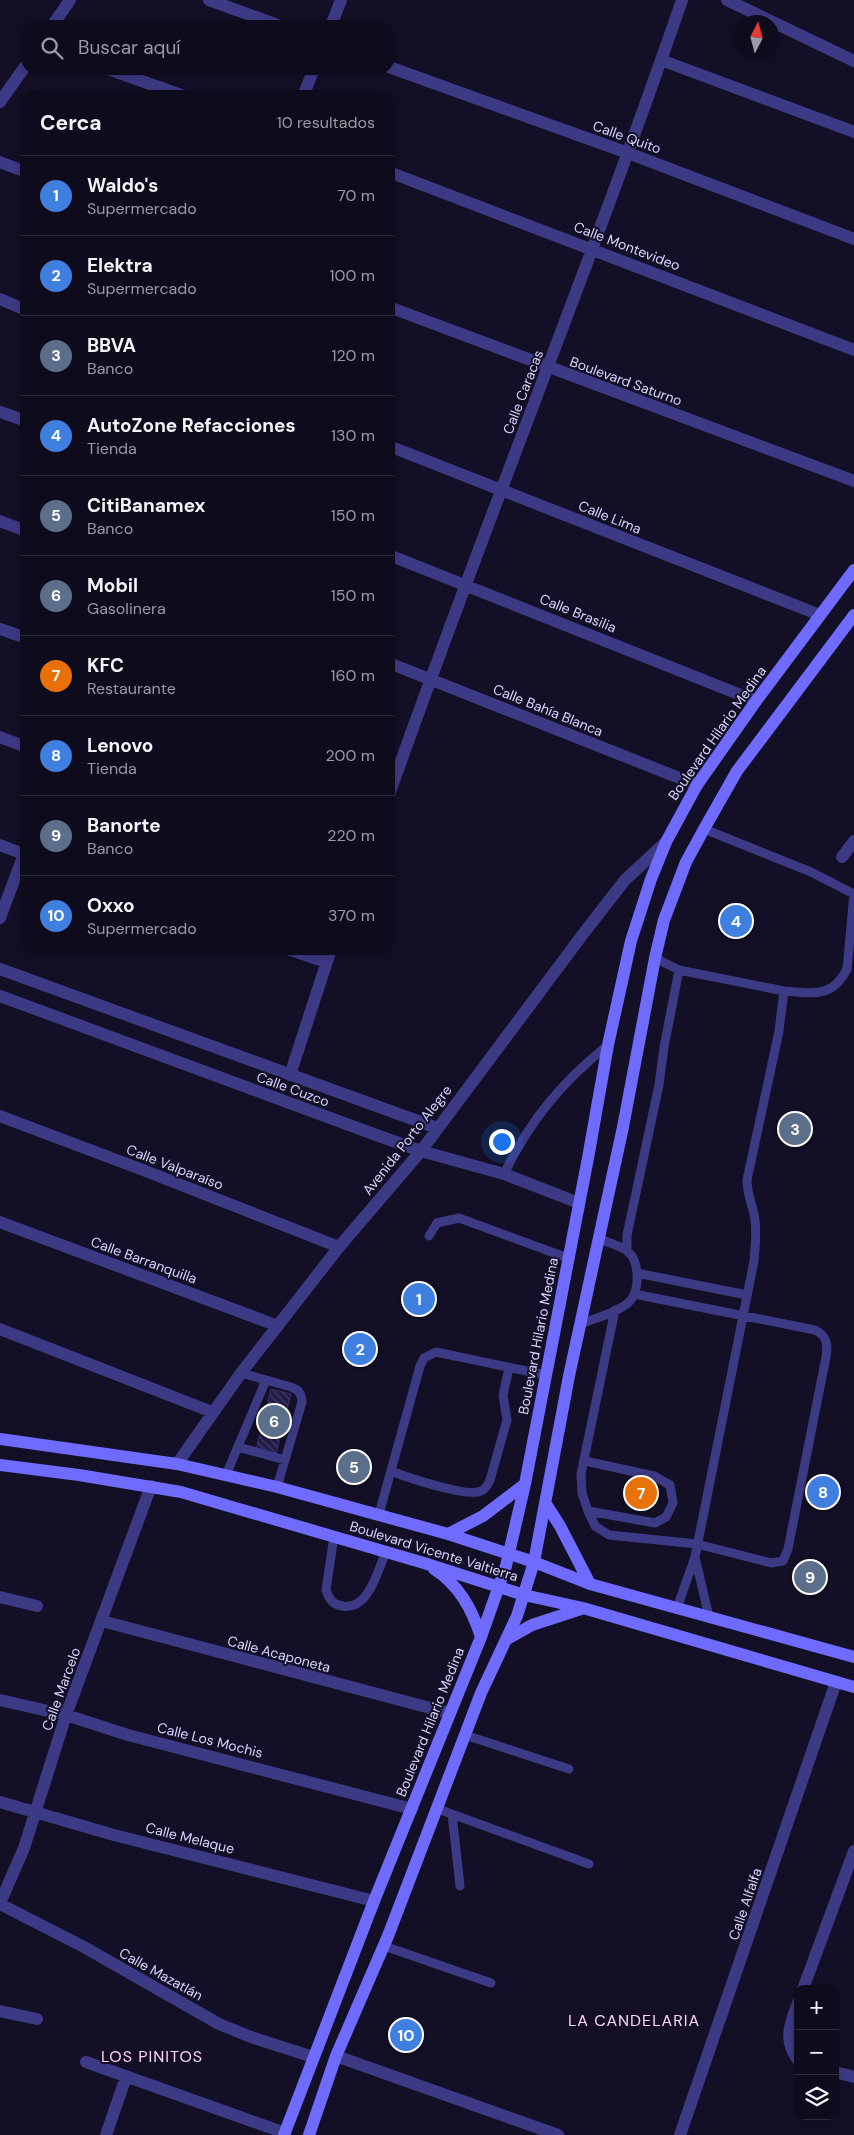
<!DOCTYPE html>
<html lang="es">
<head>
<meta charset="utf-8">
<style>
  body { margin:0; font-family:"DM Sans",sans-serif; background:#171425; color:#f1f3f6 }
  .controls { position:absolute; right:15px; bottom:15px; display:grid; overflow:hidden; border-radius:10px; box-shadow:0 2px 8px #0003 }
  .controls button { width:45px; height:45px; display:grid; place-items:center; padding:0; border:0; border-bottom:1px solid #2e2b3b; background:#0e0b1c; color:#f1f3f6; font:25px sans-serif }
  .compass { position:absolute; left:734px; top:15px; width:45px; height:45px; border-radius:50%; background:#0e0b1c; box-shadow:0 2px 8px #0003; rotate:6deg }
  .you { position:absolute; left:501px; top:1141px; width:18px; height:18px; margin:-12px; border:4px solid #fff; border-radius:50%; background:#1a73e8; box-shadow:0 0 0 8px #1a73e833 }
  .badge { display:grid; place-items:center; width:32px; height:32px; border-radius:50%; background:#00e5ff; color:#fff; font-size:16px; font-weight:700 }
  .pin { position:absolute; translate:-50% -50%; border:2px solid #fff; box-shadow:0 1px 5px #0006 }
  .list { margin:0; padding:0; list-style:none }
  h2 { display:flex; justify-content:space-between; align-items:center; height:65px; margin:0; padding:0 20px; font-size:21px }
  h2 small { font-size:16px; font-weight:400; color:#9b9ba3 }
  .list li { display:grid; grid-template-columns:32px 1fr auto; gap:15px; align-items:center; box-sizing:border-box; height:80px; padding:0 20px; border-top:1px solid #2e2b3b }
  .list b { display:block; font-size:19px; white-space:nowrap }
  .list p { margin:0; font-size:16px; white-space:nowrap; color:#9b9ba3 }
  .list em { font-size:16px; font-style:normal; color:#9b9ba3 }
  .icon { flex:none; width:28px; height:28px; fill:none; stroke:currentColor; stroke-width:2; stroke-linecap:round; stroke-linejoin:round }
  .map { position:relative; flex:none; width:854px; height:2135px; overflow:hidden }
  .search { position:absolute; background:#0e0b1c; box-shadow:0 2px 8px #0003; left:20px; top:20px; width:375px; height:55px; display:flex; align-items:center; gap:12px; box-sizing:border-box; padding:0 18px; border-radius:20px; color:#9b9ba3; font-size:19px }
  .panel { position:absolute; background:#0e0b1c; box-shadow:0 2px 8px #0003; left:20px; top:90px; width:375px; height:865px; border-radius:20px }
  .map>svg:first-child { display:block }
  .building { fill:url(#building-back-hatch); stroke:#3b2d73 }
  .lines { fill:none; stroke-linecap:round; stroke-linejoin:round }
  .service { stroke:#3d3a85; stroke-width:9 }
  .minor { stroke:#3d3a85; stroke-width:12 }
  .tertiary { stroke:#3d3a85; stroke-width:12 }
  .secondary { stroke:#6f6bff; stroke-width:12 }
  .labels { text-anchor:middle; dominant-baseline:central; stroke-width:4; stroke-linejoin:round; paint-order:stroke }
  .street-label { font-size:14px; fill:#d9d4ff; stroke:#130f26 }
  .quarter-label { font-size:16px; letter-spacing:1px; fill:#ffd6f0; stroke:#130f26 }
</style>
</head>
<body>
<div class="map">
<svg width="854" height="2135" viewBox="0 0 854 2135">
  <defs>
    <pattern id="building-back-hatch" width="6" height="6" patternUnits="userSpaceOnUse" patternTransform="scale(1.25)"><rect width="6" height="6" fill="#241b47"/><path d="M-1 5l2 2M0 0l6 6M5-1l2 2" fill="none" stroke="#433b63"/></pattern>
  </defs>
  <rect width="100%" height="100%" fill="#130f26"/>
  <!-- building -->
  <path class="building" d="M271,1389L291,1394L276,1454L256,1449Z"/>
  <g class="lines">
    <!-- service -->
    <path class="service" d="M704,829L811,872L854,894
      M655,958L679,970L784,991L779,1031L747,1180C747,1196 753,1205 755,1220C757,1234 755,1247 754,1261L695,1557L677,1608
      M784,991C812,993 832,999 847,969L854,894
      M504,1174C530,1120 562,1082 608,1045
      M429,1236L437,1223L459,1218L568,1258
      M627,1251V1235L659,1085L664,1047L679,970
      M637,1273L747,1295
      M615,1310L581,1474L582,1493L588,1511L595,1526L609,1535L697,1544L771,1563L783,1561L788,1549L823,1372C826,1356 833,1338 815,1330L634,1294
      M580,1324C595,1318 618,1313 630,1301C640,1290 640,1260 627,1251C619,1245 607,1242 598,1239
      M241,1373L291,1387C299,1390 301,1393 302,1402L277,1487
      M238,1447L285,1460
      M585,1461L654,1476L670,1485L673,1503L666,1517L655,1523L588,1511
      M391,1471C406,1477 468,1498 481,1491C486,1489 488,1484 490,1480L507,1420L503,1395L509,1368
      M226,1475L266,1380
      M379,1514L420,1366L424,1358L436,1352L546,1375
      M334,1536L326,1590C329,1599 332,1604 342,1606C369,1611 377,1571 386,1552
      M695,1557L709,1617
      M465,1735L569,1769
      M438,1809L589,1864
      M452,1814L460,1886
      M384,1946L491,1983"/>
    <!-- minor -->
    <path class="minor" d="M209,0L280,26
      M727,0L854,61
      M52,26L70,0
      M331,26L341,0
      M661,60L854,132
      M389,67L628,153L854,239
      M108,69L184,96
      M303,96L314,69
      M0,102L26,65
      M389,172L854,350
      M0,299L26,310
      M0,412L26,421
      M389,446L820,615
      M0,521L26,531
      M389,555L756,701
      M0,629L26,638
      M389,663L697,785
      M0,737L26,747
      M389,795C483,528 590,267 682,0
      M0,845L26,855
      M842,857L854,841
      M0,918L26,849
      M288,949L326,962
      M0,969L437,1128
      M0,996L379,1136L421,1151L504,1174L579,1203
      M290,1075L331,949
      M0,1116L143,1170L339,1247
      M0,1222L278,1326
      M0,1329L212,1412
      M177,1464L241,1373L339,1247L421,1151L583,934L625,880L666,842
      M0,1597L37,1606
      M102,1621L449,1713
      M0,1700L66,1715L128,1735L412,1809
      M0,1802L114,1835L374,1901
      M0,1903L24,1848L66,1715L151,1486
      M0,1904L84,1947L219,2024L251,2037L313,2057
      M803,1989L854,1851
      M798,2003C790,2023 783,2041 798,2060
      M0,2011L37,2019
      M336,2056L558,2135
      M86,2062L285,2133
      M835,2072L854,2077
      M106,2135L126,2077
      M680,2135L836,1682"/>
    <!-- tertiary -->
    <path class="tertiary" d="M0,162L26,172
      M389,307L854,481"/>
    <!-- secondary -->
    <path class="secondary" d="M0,1439L177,1464L277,1487L448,1534L534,1562L590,1584L854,1657
      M0,1465L79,1475L181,1492L424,1563L524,1595L583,1608L854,1687
      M546,1504L560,1526L590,1584
      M448,1534L483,1516L525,1484
      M434,1569C459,1585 472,1609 481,1637
      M507,1639L532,1625L581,1609
      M284,2135L374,1901L481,1637L506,1566L525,1484L588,1158L608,1045L631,941L651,879L666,842L697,785L756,701L854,570
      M309,2135L336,2056L388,1936L481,1693L517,1616L534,1562L569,1376L623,1127L655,958L664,920L686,862L704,829L737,771L854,615"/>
  </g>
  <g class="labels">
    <!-- street labels -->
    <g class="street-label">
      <text transform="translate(627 137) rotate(20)">Calle Quito</text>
      <text transform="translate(627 246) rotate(21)">Calle Montevideo</text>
      <text transform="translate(626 381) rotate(20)">Boulevard Saturno</text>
      <text transform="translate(523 392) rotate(-69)">Calle Caracas</text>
      <text transform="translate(610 517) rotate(22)">Calle Lima</text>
      <text transform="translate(578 613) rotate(22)">Calle Brasilia</text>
      <text transform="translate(548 710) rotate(22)">Calle Bahía Blanca</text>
      <text transform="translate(717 733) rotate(-55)">Boulevard Hilario Medina</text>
      <text transform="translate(293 1089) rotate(20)">Calle Cuzco</text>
      <text transform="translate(407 1140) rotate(-52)">Avenida Porto Alegre</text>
      <text transform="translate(175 1167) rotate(21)">Calle Valparaíso</text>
      <text transform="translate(144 1260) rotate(20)">Calle Barranquilla</text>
      <text transform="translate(538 1336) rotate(-79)">Boulevard Hilario Medina</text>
      <text transform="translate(434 1551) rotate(17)">Boulevard Vicente Valtierra</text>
      <text transform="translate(279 1654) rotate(15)">Calle Acaponeta</text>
      <text transform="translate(61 1689) rotate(-70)">Calle Marcelo</text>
      <text transform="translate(430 1722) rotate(-68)">Boulevard Hilario Medina</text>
      <text transform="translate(210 1740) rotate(14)">Calle Los Mochis</text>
      <text transform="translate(190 1838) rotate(14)">Calle Melaque</text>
      <text transform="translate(745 1904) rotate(-71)">Calle Alfalfa</text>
      <text transform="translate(161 1974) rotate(29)">Calle Mazatlán</text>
    </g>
    <!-- quarter labels -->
    <g class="quarter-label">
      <text x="634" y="2020">LA CANDELARIA</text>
      <text x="152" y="2056">LOS PINITOS</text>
    </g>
  </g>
</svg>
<div class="controls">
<button>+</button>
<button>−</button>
<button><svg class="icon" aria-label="layers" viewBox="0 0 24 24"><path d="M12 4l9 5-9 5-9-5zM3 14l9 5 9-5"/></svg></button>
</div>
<svg class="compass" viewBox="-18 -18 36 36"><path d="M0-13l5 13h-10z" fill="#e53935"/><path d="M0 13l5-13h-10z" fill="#9b9ba3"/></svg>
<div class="you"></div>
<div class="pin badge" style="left:419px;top:1299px;background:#3f7fe0">1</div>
<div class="pin badge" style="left:360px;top:1349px;background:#3f7fe0">2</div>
<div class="pin badge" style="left:795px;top:1129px;background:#5c6f8a">3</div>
<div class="pin badge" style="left:736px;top:921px;background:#3f7fe0">4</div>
<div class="pin badge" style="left:354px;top:1467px;background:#5c6f8a">5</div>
<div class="pin badge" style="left:274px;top:1421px;background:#5c6f8a">6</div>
<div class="pin badge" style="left:641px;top:1493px;background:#e8710a">7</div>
<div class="pin badge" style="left:823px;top:1492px;background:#3f7fe0">8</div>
<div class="pin badge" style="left:810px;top:1577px;background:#5c6f8a">9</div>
<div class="pin badge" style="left:406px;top:2035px;background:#3f7fe0">10</div>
<div class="search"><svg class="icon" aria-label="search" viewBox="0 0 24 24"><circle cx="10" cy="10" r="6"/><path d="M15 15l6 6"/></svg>Buscar aquí</div>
<section class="panel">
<h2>Cerca<small>10 resultados</small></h2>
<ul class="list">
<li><span class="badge" style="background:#3f7fe0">1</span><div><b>Waldo's</b><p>Supermercado</p></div><em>70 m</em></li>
<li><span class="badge" style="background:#3f7fe0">2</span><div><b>Elektra</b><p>Supermercado</p></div><em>100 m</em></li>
<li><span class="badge" style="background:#5c6f8a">3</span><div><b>BBVA</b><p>Banco</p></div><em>120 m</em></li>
<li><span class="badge" style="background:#3f7fe0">4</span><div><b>AutoZone Refacciones</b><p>Tienda</p></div><em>130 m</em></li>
<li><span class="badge" style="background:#5c6f8a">5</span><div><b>CitiBanamex</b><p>Banco</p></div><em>150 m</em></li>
<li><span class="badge" style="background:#5c6f8a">6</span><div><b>Mobil</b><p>Gasolinera</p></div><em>150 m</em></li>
<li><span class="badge" style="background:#e8710a">7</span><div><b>KFC</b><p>Restaurante</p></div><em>160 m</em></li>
<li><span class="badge" style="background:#3f7fe0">8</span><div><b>Lenovo</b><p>Tienda</p></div><em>200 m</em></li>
<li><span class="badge" style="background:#5c6f8a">9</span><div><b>Banorte</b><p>Banco</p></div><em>220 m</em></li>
<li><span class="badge" style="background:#3f7fe0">10</span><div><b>Oxxo</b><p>Supermercado</p></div><em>370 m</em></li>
</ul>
</section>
</div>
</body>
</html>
